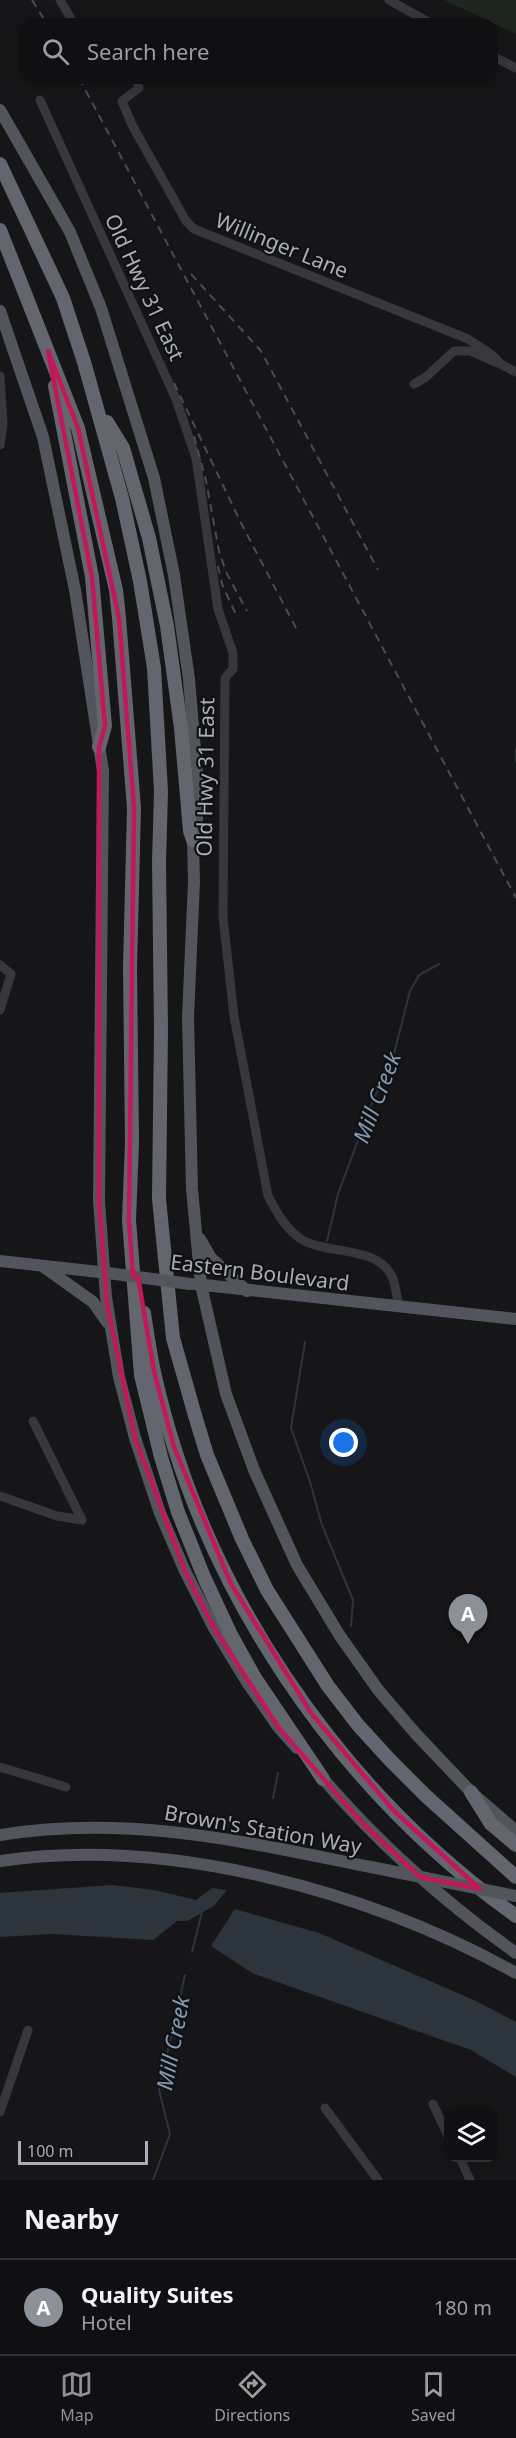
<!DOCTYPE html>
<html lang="en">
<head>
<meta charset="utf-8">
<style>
  body { margin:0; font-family:"Noto Sans",sans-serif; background:#19191b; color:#f1f3f6 }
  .controls { position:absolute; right:18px; bottom:18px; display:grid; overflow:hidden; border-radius:12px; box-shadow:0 3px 15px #0003 }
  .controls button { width:54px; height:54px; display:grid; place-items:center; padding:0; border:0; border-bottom:2px solid #303032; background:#101012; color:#f1f3f6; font:30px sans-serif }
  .scale { position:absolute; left:18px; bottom:15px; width:130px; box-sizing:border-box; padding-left:6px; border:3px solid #a8adb8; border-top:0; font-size:16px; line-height:21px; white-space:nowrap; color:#a8adb8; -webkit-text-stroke:4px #111113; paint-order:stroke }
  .you { position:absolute; left:344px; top:1443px; width:21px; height:21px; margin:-15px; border:4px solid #fff; border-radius:50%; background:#1a73e8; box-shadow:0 0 0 9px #1a73e833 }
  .badge { display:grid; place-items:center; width:39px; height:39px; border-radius:50%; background:#8c9099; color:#fff; font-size:20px; font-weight:700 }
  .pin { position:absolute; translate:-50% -50px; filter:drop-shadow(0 2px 3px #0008) }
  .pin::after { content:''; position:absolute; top:32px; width:21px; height:18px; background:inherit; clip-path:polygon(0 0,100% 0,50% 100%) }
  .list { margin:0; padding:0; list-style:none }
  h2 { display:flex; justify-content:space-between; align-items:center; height:78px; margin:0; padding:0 24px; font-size:26px }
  h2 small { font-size:20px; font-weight:400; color:#9c9d9f }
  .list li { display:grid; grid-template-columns:39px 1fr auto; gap:18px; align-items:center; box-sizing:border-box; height:96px; padding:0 24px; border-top:2px solid #303032 }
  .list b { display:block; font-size:22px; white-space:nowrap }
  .list p { margin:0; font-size:20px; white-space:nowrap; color:#9c9d9f }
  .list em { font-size:20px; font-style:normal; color:#9c9d9f }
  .icon { flex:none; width:33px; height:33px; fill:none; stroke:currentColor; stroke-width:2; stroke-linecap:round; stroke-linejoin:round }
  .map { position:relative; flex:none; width:516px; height:2180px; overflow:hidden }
  .search { position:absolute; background:#101012; box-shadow:0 3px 15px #0003; left:18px; right:18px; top:18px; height:66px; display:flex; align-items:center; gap:15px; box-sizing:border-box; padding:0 21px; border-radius:18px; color:#9c9d9f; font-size:22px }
  .sheet { height:174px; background:#101012 }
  nav { display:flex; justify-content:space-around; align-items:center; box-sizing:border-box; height:84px; border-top:2px solid #303032; background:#101012; font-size:16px; color:#9c9d9f }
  nav a { display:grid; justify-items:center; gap:3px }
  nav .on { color:#8c9099 }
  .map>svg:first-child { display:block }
  .green { fill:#1e261f }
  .water { fill:#2c353c }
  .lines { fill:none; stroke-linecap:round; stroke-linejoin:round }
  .stream { stroke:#2c353c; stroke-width:2 }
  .minor { stroke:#37383d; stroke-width:9 }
  .major { stroke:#53555c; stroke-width:12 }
  .highway { stroke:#63666e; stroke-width:14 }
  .rail { stroke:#4a4c52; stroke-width:2; stroke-dasharray:8 6; stroke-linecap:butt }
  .major-bridge { stroke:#53555c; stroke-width:12 }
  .marked { fill:none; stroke:#c2185b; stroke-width:4.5; stroke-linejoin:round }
  .labels { text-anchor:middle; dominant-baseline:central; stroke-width:4.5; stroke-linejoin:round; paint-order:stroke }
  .street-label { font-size:21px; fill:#a8adb8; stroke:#111113 }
  .water-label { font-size:22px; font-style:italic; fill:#7f9bb3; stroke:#111113 }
</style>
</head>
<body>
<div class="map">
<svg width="516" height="2180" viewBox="0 0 516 2180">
  <rect width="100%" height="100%" fill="#161618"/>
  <!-- green -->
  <path class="green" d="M444,0H516V34Z"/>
  <!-- water -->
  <path class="water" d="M112,1885L154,1890L196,1900L212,1888L227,1890L214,1906L187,1921H177L153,1940L52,1934L0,1937V1893Z
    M235,1909L319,1933L476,2001L516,2022V2077L471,2050L252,1973L211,1946Z"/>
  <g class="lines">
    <!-- stream -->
    <path class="stream" d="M516,749V761
      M327,1241L338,1194L370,1108L394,1054L410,991L419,975L439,964
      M305,1342L291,1428L310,1482L322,1525L353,1600L351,1626
      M273,1798L278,1773
      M192,1952L202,1912
      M153,2180L170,2134L159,2090L185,1975"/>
    <!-- minor -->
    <path class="minor" d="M60,0L74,24
      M389,0L432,24
      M492,56L516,68
      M136,78L139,88L122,101L132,125L186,221L194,229L468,339L491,354L502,365L516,372
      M40,100L176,399L196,458L218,609L233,653V669L225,678L223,917L234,1016L268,1196C276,1211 284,1226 298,1237C325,1257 379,1243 393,1279C396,1288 397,1298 399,1307
      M0,376L3,424L0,445
      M414,384L426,377L454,351H470L497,363
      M0,965L11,974L0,1010
      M33,1421L82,1520
      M0,1496L57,1516L82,1520
      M0,1767L66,1787
      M433,2104L448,2136
      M325,2108L378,2180
      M0,2112L28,2030
      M460,2158L470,2180"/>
    <!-- major -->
    <path class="major" d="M0,110L70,232L101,308L154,478L174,575L189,679L197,774V831L193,840L194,882L188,1017L192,1189L201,1285L226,1394L254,1470L297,1565L340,1636L379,1691L416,1734L471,1792L516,1831
      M0,311L43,437L75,590L103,771L99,1201L106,1297L119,1377L135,1438L160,1513L185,1571L214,1628L247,1682L279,1728L297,1748
      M200,1239L211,1258L247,1291
      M0,1261L108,1273
      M44,1267L93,1302L107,1322
      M195,1284L516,1319
      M318,1773C377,1842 441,1900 516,1953
      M0,1835C129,1814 245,1842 371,1867
      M0,1861C169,1836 368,1891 516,1973"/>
    <!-- highway -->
    <path class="highway" d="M0,164L63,298L84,362L122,498L140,581L154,668L161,791L159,862L161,1031L159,1199L173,1338L194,1412L207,1455L242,1539L267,1590L328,1686L358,1725L390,1760L426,1796L516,1877
      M0,230L78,428L116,590L119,618L134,808L130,967L132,1143L129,1220L141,1375L161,1457L178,1512L204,1577L230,1633L255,1678L323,1779
      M55,386L92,577L105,726L99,747
      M107,422L123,448L149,538L167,626L181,728L190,831L193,840
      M144,1313C147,1333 150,1353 154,1372C202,1589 336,1787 516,1916
      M471,1792L491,1824L516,1845"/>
    <!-- rail -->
    <path class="rail" d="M32,0L47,24
      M79,78L516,898
      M191,274L261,351L378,570
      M174,383L241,523L296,628
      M194,436L206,481L219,551L226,572L247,611
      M218,566L222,584L237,617"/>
    <!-- major-bridge -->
    <path class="major-bridge" d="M108,1273L190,1284
      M371,1867L516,1896"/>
  </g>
  <!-- marked area -->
  <path class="marked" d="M48,351L78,428L119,618L134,808L129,1220L133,1276L138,1277L154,1371L174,1447L231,1584L311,1713L394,1811L480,1889L420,1877L363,1824L279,1728L214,1628L185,1571L135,1438L107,1304L99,1201V747L105,726L92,577Z"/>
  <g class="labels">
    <!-- street labels -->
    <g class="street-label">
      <text transform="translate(282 245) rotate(22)">Willinger Lane</text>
      <text transform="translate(145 287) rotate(65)">Old Hwy 31 East</text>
      <text transform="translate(205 777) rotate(-89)">Old Hwy 31 East</text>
      <text transform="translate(260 1272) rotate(7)">Eastern Boulevard</text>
      <text transform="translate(263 1829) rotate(10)">Brown's Station Way</text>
    </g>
    <!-- water labels -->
    <g class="water-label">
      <text transform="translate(376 1097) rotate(-69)">Mill Creek</text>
      <text transform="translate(172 2043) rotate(-79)">Mill Creek</text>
    </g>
  </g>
</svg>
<div class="controls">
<button><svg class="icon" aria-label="layers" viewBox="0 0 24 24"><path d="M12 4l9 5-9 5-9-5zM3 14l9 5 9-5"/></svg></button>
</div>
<div class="scale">100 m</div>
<div class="you"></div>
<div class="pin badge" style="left:468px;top:1644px">A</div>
<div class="search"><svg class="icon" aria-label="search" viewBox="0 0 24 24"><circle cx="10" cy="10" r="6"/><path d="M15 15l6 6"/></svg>Search here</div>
</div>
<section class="sheet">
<h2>Nearby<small></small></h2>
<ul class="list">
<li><span class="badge">A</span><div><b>Quality Suites</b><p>Hotel</p></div><em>180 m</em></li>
</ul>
</section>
<nav>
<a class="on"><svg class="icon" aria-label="map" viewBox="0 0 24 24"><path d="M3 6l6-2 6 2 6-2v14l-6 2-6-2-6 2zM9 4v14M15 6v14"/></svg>Map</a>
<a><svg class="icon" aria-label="directions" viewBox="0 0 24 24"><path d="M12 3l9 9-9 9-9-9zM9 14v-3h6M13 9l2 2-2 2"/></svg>Directions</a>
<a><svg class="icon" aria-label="saved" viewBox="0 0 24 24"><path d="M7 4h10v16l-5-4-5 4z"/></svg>Saved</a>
</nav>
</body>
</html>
